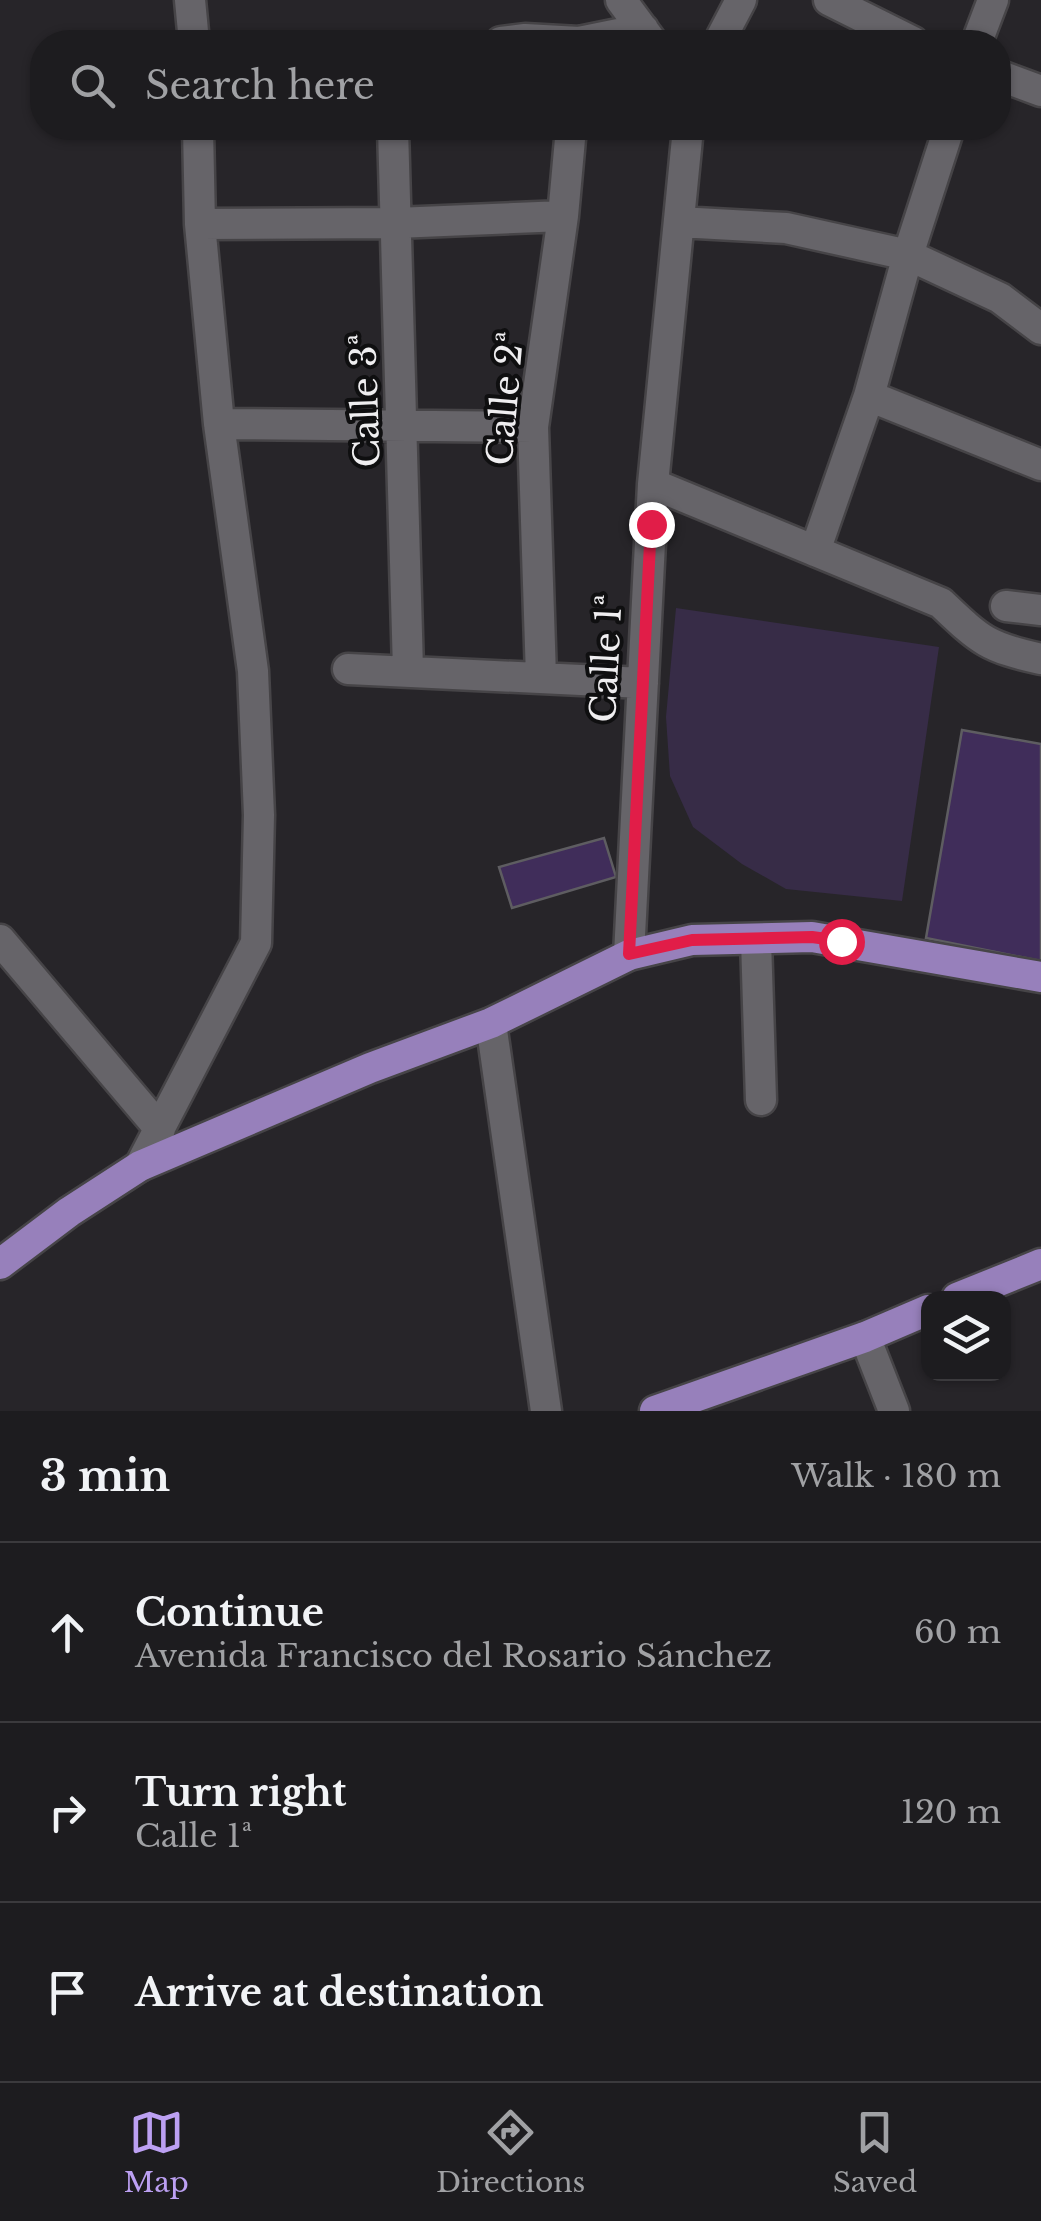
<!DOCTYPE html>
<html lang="en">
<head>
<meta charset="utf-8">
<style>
  body { margin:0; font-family:"Libre Baskerville",serif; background:#2a292c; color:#f1f3f6 }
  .controls { position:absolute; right:30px; bottom:30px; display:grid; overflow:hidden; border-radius:20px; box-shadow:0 2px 8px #0004 }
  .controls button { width:90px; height:90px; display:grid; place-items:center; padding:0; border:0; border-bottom:2px solid #3b3a3d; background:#1d1c1f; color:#f1f3f6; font:50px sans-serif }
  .stop { position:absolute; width:30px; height:30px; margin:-22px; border:8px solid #e11d48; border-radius:50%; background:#fff }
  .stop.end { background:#e11d48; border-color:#fff; box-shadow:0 2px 10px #0008 }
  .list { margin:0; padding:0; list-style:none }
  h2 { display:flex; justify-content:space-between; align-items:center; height:130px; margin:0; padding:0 40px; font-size:42px }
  h2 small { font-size:32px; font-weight:400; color:#a0a1a4 }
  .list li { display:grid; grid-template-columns:65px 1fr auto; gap:30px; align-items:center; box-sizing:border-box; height:180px; padding:0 40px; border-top:2px solid #3b3a3d }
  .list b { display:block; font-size:38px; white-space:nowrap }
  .list p { margin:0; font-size:32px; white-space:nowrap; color:#a0a1a4 }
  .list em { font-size:32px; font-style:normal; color:#a0a1a4 }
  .icon { flex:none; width:55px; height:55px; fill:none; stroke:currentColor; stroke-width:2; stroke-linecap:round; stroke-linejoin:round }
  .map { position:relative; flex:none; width:1041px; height:1411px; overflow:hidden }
  .search { position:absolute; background:#1d1c1f; box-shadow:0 2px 8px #0004; left:30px; right:30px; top:30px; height:110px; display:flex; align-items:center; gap:25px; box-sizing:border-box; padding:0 35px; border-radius:40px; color:#a0a1a4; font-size:38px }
  .sheet { height:670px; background:#1d1c1f }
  nav { display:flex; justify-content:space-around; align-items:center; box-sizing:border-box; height:140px; border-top:2px solid #3b3a3d; background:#1d1c1f; font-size:28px; color:#a0a1a4 }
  nav a { display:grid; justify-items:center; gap:5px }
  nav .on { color:#bca0f2 }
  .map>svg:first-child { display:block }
  .green { fill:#372c47 }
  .building { fill:#402d5a; stroke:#5e5d61; stroke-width:2.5 }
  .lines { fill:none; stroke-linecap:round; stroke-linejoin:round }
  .minor-casing { stroke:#464447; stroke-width:35 }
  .major-casing { stroke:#464447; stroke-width:35 }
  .minor { stroke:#666469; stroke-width:30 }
  .major { stroke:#9780bb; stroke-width:30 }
  .route { stroke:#e11d48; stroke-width:12 }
  .labels { text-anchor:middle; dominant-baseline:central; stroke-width:8; stroke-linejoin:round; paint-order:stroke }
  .street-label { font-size:35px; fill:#efeef0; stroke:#0f0f10 }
</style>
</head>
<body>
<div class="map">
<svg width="1041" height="1411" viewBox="0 0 1041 1411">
  <rect width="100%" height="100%" fill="#272529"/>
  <!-- green -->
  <path class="green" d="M676,608L939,647L902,901L786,889L742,864L693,827L670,776L666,717Z"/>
  <!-- building -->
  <path class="building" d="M962,730L1041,744V961L926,938Z
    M604,838L616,877L512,908L499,867Z"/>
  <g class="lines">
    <defs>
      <path id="minor" d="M190,0L194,42
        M621,0L652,42
        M829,0L913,42
        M501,42L525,39L579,42L643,29
        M719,42L741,0
        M977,42L993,0
        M998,75L1041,91
        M393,128L408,670
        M679,222L786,228L908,255L1000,298L1041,329
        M200,224L396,223L563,216
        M869,396L1041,465
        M219,424L533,427
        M653,484L941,603C981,641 987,647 1041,659
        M815,551L869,396L908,255L949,128
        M1006,606L1041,610
        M348,669L643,683
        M541,677L533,427L563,216L571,128
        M0,940L160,1129
        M756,940L761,1100
        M629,955L653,484L688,128
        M491,1023L546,1411
        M140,1166L256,943L259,815L253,671L219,424L200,224L198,128
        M865,1337L894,1411"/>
      <path id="major" d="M0,1264L69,1212L140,1166L370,1068L491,1023L629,955L692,940L812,937L1041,977
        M957,1298L1041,1264
        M655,1411L865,1337L928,1310"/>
    </defs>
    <!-- minor casing -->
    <use href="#minor" class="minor-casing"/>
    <!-- major casing -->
    <use href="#major" class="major-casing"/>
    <!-- minor -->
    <use href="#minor" class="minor"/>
    <!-- major -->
    <use href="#major" class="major"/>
  </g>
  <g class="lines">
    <!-- route -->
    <path class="route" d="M651,524L629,954L692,940L812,937L841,941"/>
  </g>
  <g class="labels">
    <!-- street labels -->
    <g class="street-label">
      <text transform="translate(505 398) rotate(-85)">Calle 2ª</text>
      <text transform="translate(365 400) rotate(-92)">Calle 3ª</text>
      <text transform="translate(606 658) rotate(-87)">Calle 1ª</text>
    </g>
  </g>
</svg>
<div class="controls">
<button><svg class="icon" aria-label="layers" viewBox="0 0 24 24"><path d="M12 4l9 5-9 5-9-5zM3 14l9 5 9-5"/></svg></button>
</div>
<div class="stop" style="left:841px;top:941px"></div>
<div class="stop end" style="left:651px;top:524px"></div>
<div class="search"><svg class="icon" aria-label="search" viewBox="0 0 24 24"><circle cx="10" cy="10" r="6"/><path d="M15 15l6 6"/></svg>Search here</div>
</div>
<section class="sheet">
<h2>3 min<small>Walk · 180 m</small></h2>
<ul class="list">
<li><svg class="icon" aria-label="ahead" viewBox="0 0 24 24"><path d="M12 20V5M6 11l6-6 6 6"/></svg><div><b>Continue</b><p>Avenida Francisco del Rosario Sánchez</p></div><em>60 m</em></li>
<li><svg class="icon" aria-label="right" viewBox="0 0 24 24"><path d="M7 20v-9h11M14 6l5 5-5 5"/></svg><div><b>Turn right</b><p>Calle 1ª</p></div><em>120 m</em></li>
<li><svg class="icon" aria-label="arrive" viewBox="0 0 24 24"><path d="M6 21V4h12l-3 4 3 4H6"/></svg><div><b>Arrive at destination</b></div></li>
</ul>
</section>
<nav>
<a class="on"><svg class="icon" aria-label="map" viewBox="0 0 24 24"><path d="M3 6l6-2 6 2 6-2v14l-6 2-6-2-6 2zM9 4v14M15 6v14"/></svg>Map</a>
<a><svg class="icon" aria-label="directions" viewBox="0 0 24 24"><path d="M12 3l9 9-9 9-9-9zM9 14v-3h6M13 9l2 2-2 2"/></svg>Directions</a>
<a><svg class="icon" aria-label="saved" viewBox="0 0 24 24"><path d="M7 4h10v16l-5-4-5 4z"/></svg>Saved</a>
</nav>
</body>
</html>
